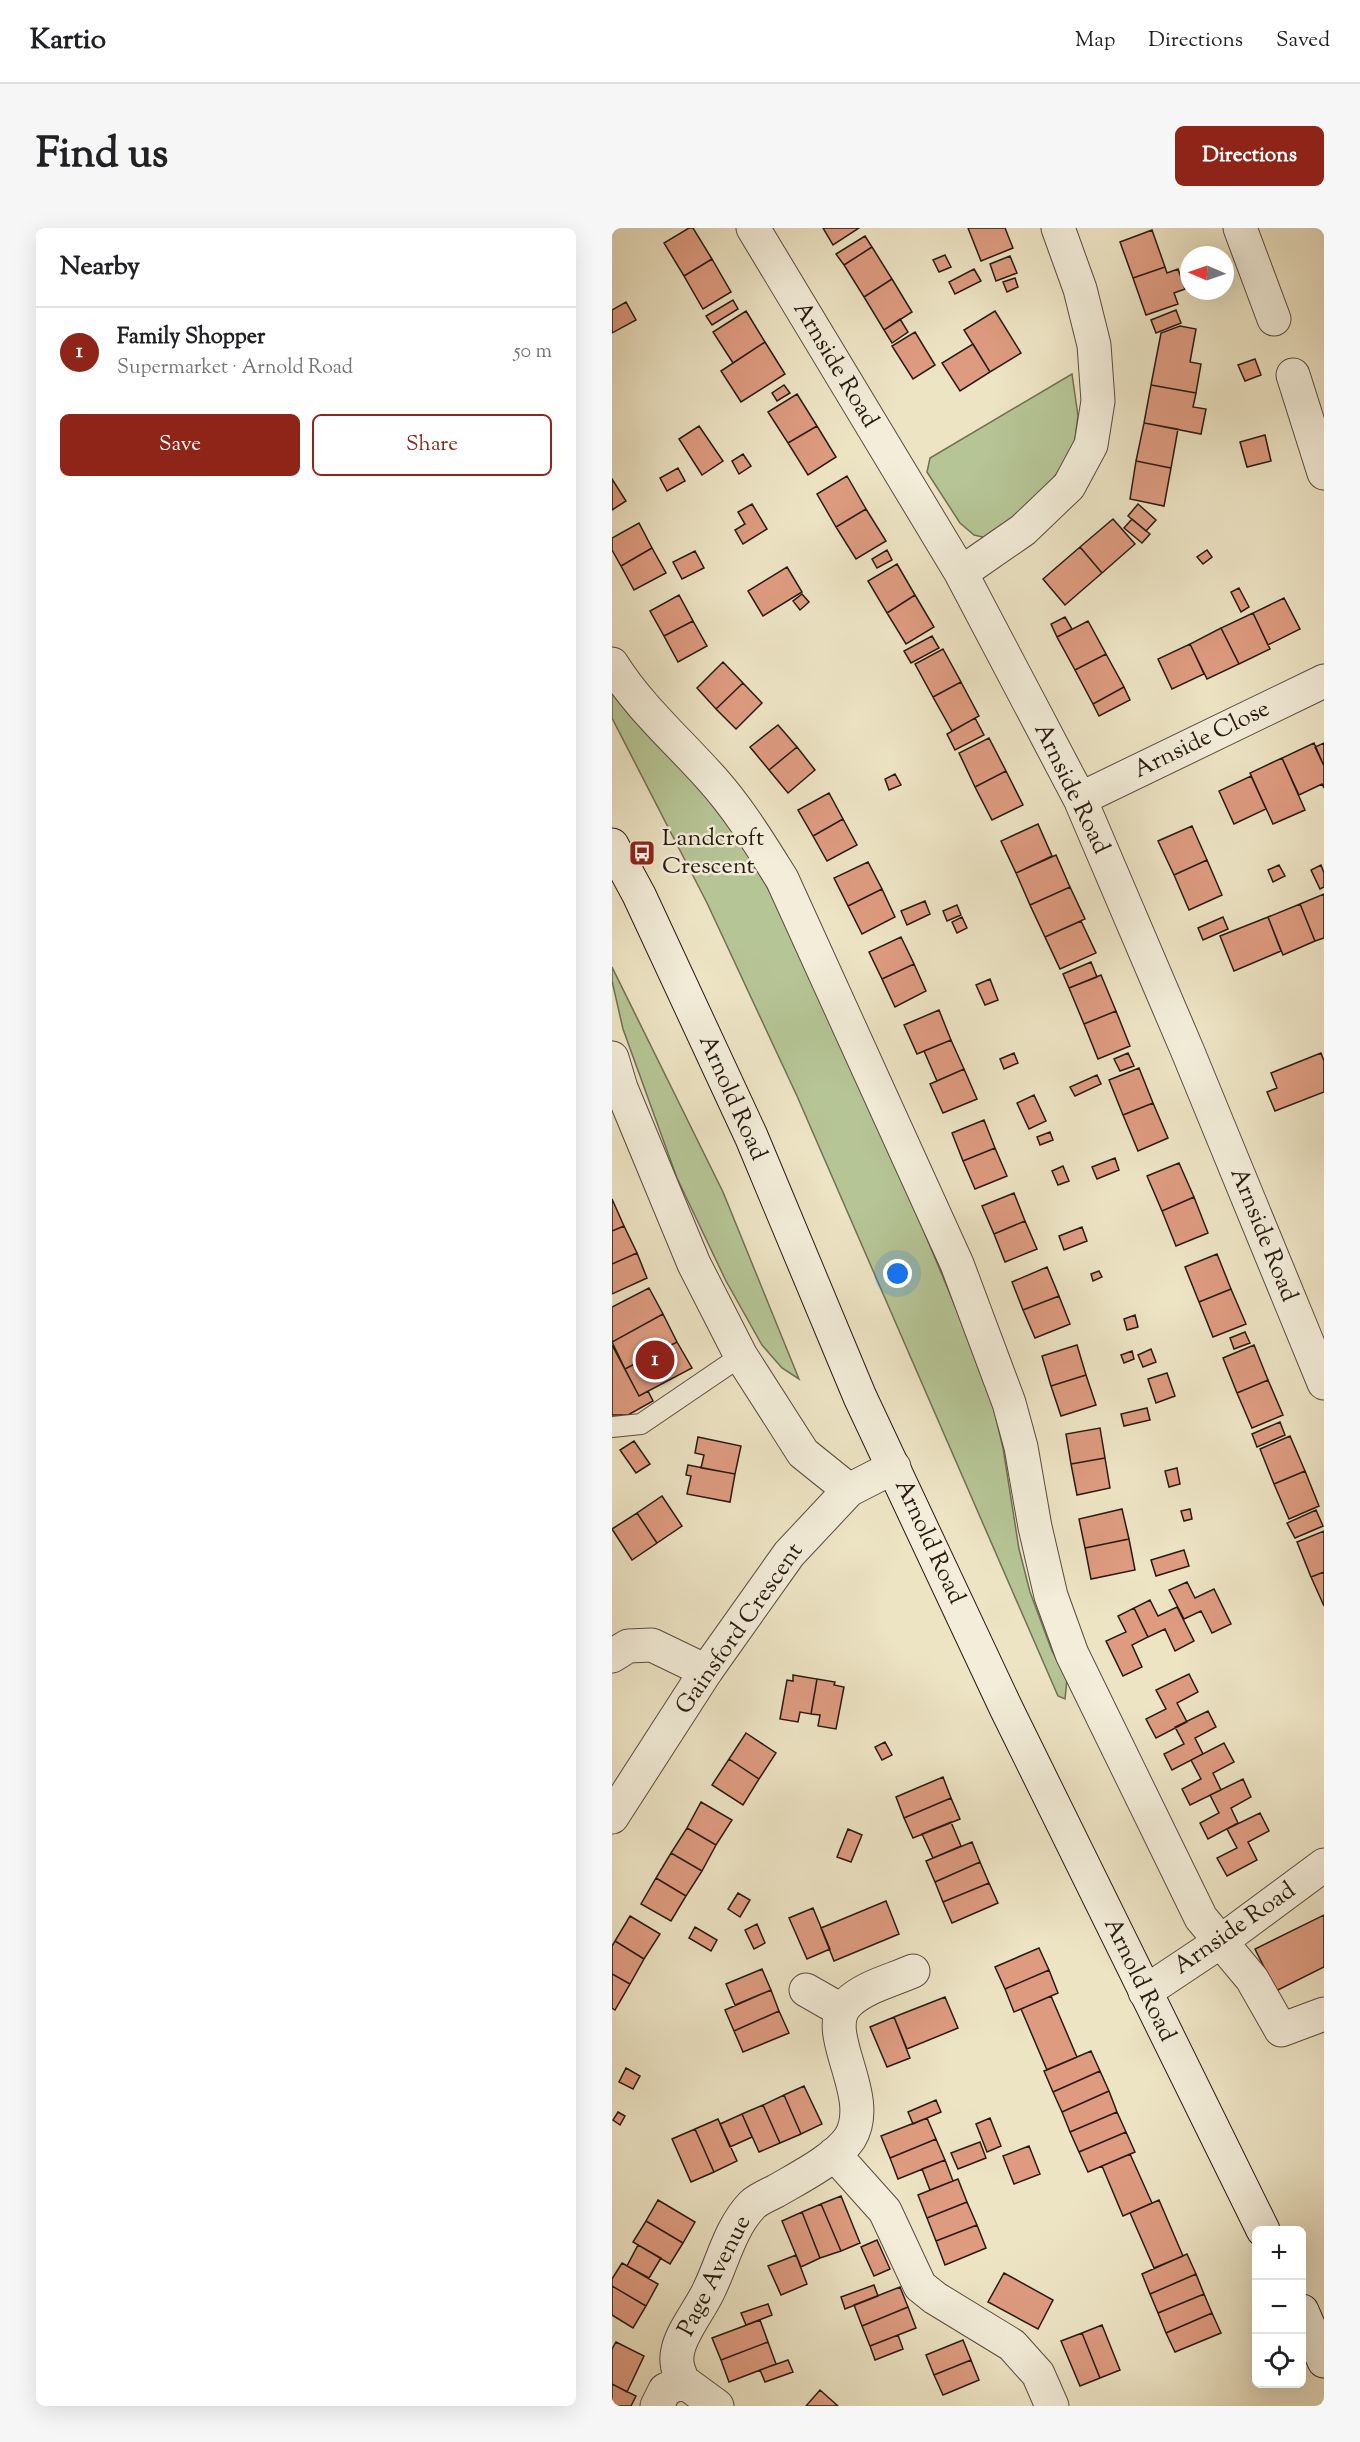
<!DOCTYPE html>
<html lang="en">
<head>
<meta charset="utf-8">
<style>
  body { margin:0; font-family:"Sorts Mill Goudy",serif; background:#f6f6f6; color:#202124 }
  .controls { position:absolute; right:18px; bottom:18px; display:grid; overflow:hidden; border-radius:9px; box-shadow:0 6px 24px #0002 }
  .controls button { width:54px; height:54px; display:grid; place-items:center; padding:0; border:0; border-bottom:2px solid #e0e0e0; background:#fff; color:#202124; font:30px sans-serif }
  .compass { position:absolute; left:568px; top:18px; width:54px; height:54px; border-radius:50%; background:#fff; box-shadow:0 6px 24px #0002; rotate:272deg }
  .you { position:absolute; left:286px; top:1046px; width:21px; height:21px; margin:-15px; border:4px solid #fff; border-radius:50%; background:#1a73e8; box-shadow:0 0 0 9px #1a73e833 }
  .badge { display:grid; place-items:center; width:39px; height:39px; border-radius:50%; background:#8f2418; color:#fff; font-size:20px; font-weight:700 }
  .pin { position:absolute; translate:-50% -50%; border:3px solid #fff; box-shadow:0 2px 6px #0006 }
  .list { margin:0; padding:0; list-style:none }
  h2 { display:flex; justify-content:space-between; align-items:center; height:78px; margin:0; padding:0 24px; font-size:26px }
  h2 small { font-size:20px; font-weight:400; color:#757577 }
  .list li { display:grid; grid-template-columns:39px 1fr auto; gap:18px; align-items:center; box-sizing:border-box; height:90px; padding:0 24px; border-top:2px solid #e0e0e0 }
  .list b { display:block; font-size:22px; white-space:nowrap }
  .list p { margin:0; font-size:20px; white-space:nowrap; color:#757577 }
  .list em { font-size:20px; font-style:normal; color:#757577 }
  .actions { display:flex; gap:12px; padding:18px 24px }
  .actions a { flex:1; padding:14px 0; border:2px solid #8f2418; border-radius:9px; text-align:center; font-size:21px; color:#8f2418 }
  .actions .main { background:#8f2418; color:#fff }
  .icon { flex:none; width:33px; height:33px; fill:none; stroke:currentColor; stroke-width:2; stroke-linecap:round; stroke-linejoin:round }
  .map { position:relative; flex:none; width:712px; height:2178px; overflow:hidden; border-radius:9px }
  header { display:flex; align-items:center; gap:36px; box-sizing:border-box; height:84px; padding:0 30px; background:#fff; border-bottom:2px solid #e0e0e0 }
  header strong { font-size:28px }
  nav { display:flex; gap:33px; margin-inline-start:auto; font-size:21px }
  .intro { display:flex; align-items:center; justify-content:space-between; box-sizing:border-box; height:144px; padding:0 36px }
  h1 { margin:0; font-size:42px }
  .button { padding:15px 27px; border-radius:9px; background:#8f2418; color:#fff; font-size:21px; font-weight:700 }
  main { display:flex; gap:36px; padding:0 36px }
  aside { flex:1; background:#fff; border-radius:9px; box-shadow:0 6px 24px #0002 }
  .map>svg:first-child { display:block }
  .green { fill:#b6c596; stroke:#707054; stroke-width:1.5 }
  .building { fill:#de9b80; stroke:#291a11; stroke-width:1.5 }
  .lines { fill:none; stroke-linecap:round; stroke-linejoin:round }
  .service-casing { stroke:#5a4c3e; stroke-width:22 }
  .minor-casing { stroke:#5a4c3e; stroke-width:35 }
  .tertiary-casing { stroke:#5a4c3e; stroke-width:35 }
  .secondary-casing { stroke:#291a11; stroke-width:35 }
  .service { stroke:#f3edd9; stroke-width:20 }
  .minor { stroke:#f3edd9; stroke-width:33 }
  .tertiary { stroke:#f3edd9; stroke-width:33 }
  .secondary { stroke:#f3edd9; stroke-width:33 }
  .labels { text-anchor:middle; dominant-baseline:central; stroke-width:5; stroke-linejoin:round; paint-order:stroke }
  .street-label { font-size:24px; fill:#291a11; stroke:#f3edd9 }
  .poi-label { font-size:24px; fill:#291a11; stroke:#f3edd9; text-anchor:start }
</style>
</head>
<body>
<header>
<strong>Kartio</strong>
<nav><a>Map</a><a>Directions</a><a>Saved</a></nav>
</header>
<div class="intro"><h1>Find us</h1><a class="button">Directions</a></div>
<main>
<aside>
<h2>Nearby<small></small></h2>
<ul class="list">
<li><span class="badge">1</span><div><b>Family Shopper</b><p>Supermarket · Arnold Road</p></div><em>50 m</em></li>
</ul>
<div class="actions"><a class="main">Save</a><a>Share</a></div>
</aside>
<div class="map">
<svg width="712" height="2178" viewBox="0 0 712 2178">
  <rect width="100%" height="100%" fill="#ede4c4"/>
  <filter id="stains"><feTurbulence type="fractalNoise" baseFrequency=".00333" numOctaves="4"/><feColorMatrix values="0 0 0 0 .2 0 0 0 0 .09 0 0 0 0 .02 0 0 0 .5 -.17"/></filter>
  <radialGradient id="worn" r=".72"><stop offset=".6" stop-color="#630" stop-opacity="0"/><stop offset="1" stop-color="#630" stop-opacity=".3"/></radialGradient>
  <!-- green -->
  <path class="green" d="M460,146L466,188L461,225L417,281L379,311L362,307L348,295L315,244L318,230Z
    M0,447L94,559L157,662L252,860L376,1157L391,1220L407,1321L418,1364L440,1423L455,1451L453,1471L446,1468L185,868L95,675L0,490Z
    M0,739L111,964L187,1151L170,1140L150,1117L114,1053L65,950L11,801L0,753Z"/>
  <!-- building -->
  <path class="building" d="M77,0H81L100,31L72,48L52,15Z
    M211,0H247L221,17Z
    M356,0H393L401,20L369,33Z
    M540,2L553,39L521,50L508,14Z
    M253,8L260,19L232,37L224,26Z
    M260,19L280,51L252,69L232,37Z
    M333,27L339,39L327,44L321,32Z
    M398,28L405,45L384,53L378,36Z
    M100,31L119,64L91,81L72,48Z
    M553,39L555,45L566,41L573,61L562,65L566,76L534,87L521,50Z
    M362,41L369,53L343,66L337,54Z
    M403,50L406,59L395,64L391,54Z
    M280,51L300,84L272,102L252,69Z
    M121,72L126,81L100,97L94,88Z
    M14,74L24,92L0,105V82Z
    M564,82L569,95L544,105L539,92Z
    M134,83L153,114L121,135L101,104Z
    M383,83L409,125L378,144L352,102Z
    M288,91L296,104L280,115L272,102Z
    M568,98L584,101L578,134L589,136L584,165L539,157L549,105Z
    M303,104L323,137L301,151L280,118Z
    M153,114L173,146L129,174L109,143Z
    M361,116L378,144L348,163L330,135Z
    M643,131L649,147L633,153L626,137Z
    M172,157L178,165L165,173L160,165Z
    M539,157L584,165L581,179L594,181L589,206L532,195Z
    M185,166L205,198L176,215L156,184Z
    M532,195L566,201L559,240L524,233Z
    M87,198L111,233L90,247L67,211Z
    M205,198L224,229L196,247L176,215Z
    M653,207L659,233L635,239L628,214Z
    M131,226L139,238L127,246L120,233Z
    M524,233L559,240L552,278L518,271Z
    M66,240L73,253L55,263L48,250Z
    M235,248L254,281L224,299L205,266Z
    M0,251L14,273L0,282Z
    M140,276L155,301L131,316L123,302L133,296L126,284Z
    M526,276L544,292L534,303L516,288Z
    M254,281L274,313L244,331L224,299Z
    M501,291L523,316L490,345L468,319Z
    M520,291L538,306L530,315L512,300Z
    M27,295L40,320L9,338L0,322V310Z
    M468,319L490,345L453,377L431,351Z
    M40,320L54,345L22,362L9,338Z
    M275,322L280,332L265,340L260,331Z
    M595,322L600,329L591,336L585,329Z
    M83,323L92,340L70,351L61,334Z
    M285,336L303,367L275,385L256,353Z
    M175,339L190,364L151,388L136,363Z
    M627,360L637,379L629,384L619,364Z
    M190,366L197,374L188,382L181,373Z
    M67,367L81,393L52,408L38,383Z
    M303,367L322,399L294,416L275,385Z
    M672,370L688,401L656,417L641,385Z
    M641,385L658,421L627,436L609,400Z
    M453,389L460,401L445,409L439,396Z
    M81,393L95,418L66,434L52,408Z
    M476,393L494,426L463,442L445,409Z
    M609,400L627,436L595,451L578,416Z
    M320,408L327,420L299,435L292,423Z
    M578,416L592,446L560,461L546,431Z
    M331,421L349,454L321,469L303,436Z
    M494,426L512,459L481,476L463,442Z
    M111,434L131,455L104,481L85,460Z
    M349,454L367,488L340,503L321,469Z
    M131,455L150,475L124,501L104,481Z
    M512,459L518,472L487,488L481,476Z
    M363,490L372,507L343,522L335,506Z
    M166,497L185,519L157,542L138,519Z
    M377,510L394,543L363,559L347,525Z
    M702,515L712,538V560L710,556L687,567L670,530Z
    M712,515V538L703,519Z
    M185,519L203,542L176,565L157,542Z
    M670,530L693,582L661,596L638,545Z
    M394,543L411,577L380,592L363,559Z
    M283,546L289,557L277,562L273,551Z
    M639,548L654,581L622,596L607,563Z
    M217,565L231,591L201,608L186,582Z
    M231,591L245,617L215,633L201,608Z
    M426,596L440,628L404,645L389,613Z
    M580,598L595,632L562,647L546,613Z
    M444,627L458,659L418,677L404,645Z
    M595,632L610,667L577,682L562,647Z
    M256,634L270,661L236,678L222,650Z
    M667,637L673,648L661,654L656,642Z
    M709,637L712,645V659L708,661L699,642Z
    M458,659L473,691L433,709L418,677Z
    M270,661L283,689L250,706L236,678Z
    M712,666V710L703,713L688,676Z
    M313,673L318,686L295,697L289,683Z
    M688,676L703,713L671,727L656,689Z
    M345,677L349,687L335,693L331,683Z
    M350,689L355,700L345,705L340,694Z
    M611,689L616,701L591,712L586,700Z
    M656,689L669,723L622,743L608,708Z
    M469,693L484,725L448,741L433,709Z
    M289,709L302,736L270,751L257,724Z
    M479,734L485,749L457,760L451,746Z
    M302,736L314,763L283,779L270,751Z
    M489,747L504,783L472,796L457,760Z
    M378,751L386,772L373,777L364,757Z
    M327,782L339,812L305,826L292,797Z
    M504,783L518,818L486,831L472,796Z
    M339,812L352,841L325,853L312,823Z
    M402,825L406,835L392,841L388,831Z
    M516,825L522,838L508,843L502,831Z
    M709,825L712,833V864L663,883L655,864L665,860L659,845Z
    M527,840L541,875L511,887L497,852Z
    M352,841L365,871L331,885L318,856Z
    M485,847L489,856L463,868L458,859Z
    M422,867L434,893L417,901L405,875Z
    M541,875L556,910L526,923L511,887Z
    M372,892L383,920L351,933L340,905Z
    M438,904L441,912L428,917L425,909Z
    M383,920L395,948L363,961L351,933Z
    M503,930L507,942L485,951L480,939Z
    M567,935L582,969L550,983L535,948Z
    M451,938L457,953L446,957L440,943Z
    M402,965L413,993L382,1006L370,978Z
    M582,969L596,1005L564,1018L550,983Z
    M0,971L12,998L0,1003Z
    M413,993L425,1021L393,1034L382,1006Z
    M12,998L25,1025L0,1036V1003Z
    M470,999L475,1013L452,1022L447,1008Z
    M25,1025L35,1050L0,1066V1036Z
    M605,1026L619,1061L587,1074L573,1039Z
    M435,1039L447,1068L411,1082L400,1054Z
    M487,1043L490,1049L481,1053L479,1046Z
    M37,1060L51,1086L0,1114V1079Z
    M619,1061L634,1096L601,1109L587,1074Z
    M447,1068L458,1096L423,1110L411,1082Z
    M51,1086L65,1114L13,1141L0,1114Z
    M523,1087L526,1099L515,1102L512,1091Z
    M633,1104L638,1115L622,1121L618,1110Z
    M65,1114L80,1140L27,1168L13,1141Z
    M0,1117L27,1168L36,1163L41,1173L16,1187H0Z
    M465,1117L474,1147L439,1158L430,1128Z
    M642,1117L656,1152L625,1165L611,1130Z
    M539,1121L544,1134L531,1139L526,1127Z
    M520,1123L522,1131L512,1135L509,1127Z
    M555,1145L563,1168L544,1175L536,1151Z
    M474,1147L484,1177L449,1188L439,1158Z
    M656,1152L671,1187L640,1200L625,1165Z
    M535,1180L538,1192L512,1198L509,1186Z
    M668,1194L673,1207L645,1219L640,1206Z
    M488,1200L493,1230L459,1236L454,1206Z
    M678,1208L693,1243L662,1256L648,1221Z
    M86,1209L129,1218L123,1246L89,1240L92,1227L83,1225Z
    M22,1213L38,1236L24,1245L8,1222Z
    M493,1230L498,1260L465,1267L459,1236Z
    M76,1237L123,1246L118,1274L75,1266L79,1248L74,1247Z
    M565,1240L568,1256L557,1259L553,1243Z
    M693,1243L707,1278L677,1291L662,1256Z
    M50,1268L70,1298L45,1315L25,1285Z
    M510,1281L517,1311L473,1320L467,1291Z
    M578,1281L580,1291L572,1293L569,1283Z
    M704,1282L711,1298L683,1310L675,1295Z
    M25,1285L45,1315L20,1332L0,1301Z
    M712,1303V1344L699,1349L685,1314Z
    M517,1311L523,1342L479,1351L473,1320Z
    M572,1322L577,1338L544,1348L539,1332Z
    M712,1344V1378L699,1349Z
    M575,1354L583,1370L602,1361L619,1396L600,1405L589,1383L572,1391L557,1362Z
    M538,1372L546,1388L565,1379L582,1413L563,1423L553,1401L536,1409L522,1380Z
    M522,1380L536,1409L520,1417L530,1439L511,1448L494,1413L514,1404L506,1388Z
    M577,1446L586,1464L565,1475L575,1494L544,1510L534,1491L554,1481L544,1462Z
    M181,1447L205,1451L199,1486L188,1484L186,1494L168,1491L175,1452L181,1453Z
    M205,1451L223,1454L222,1457L232,1459L224,1501L206,1498L208,1487L199,1486Z
    M596,1483L604,1499L583,1510L591,1526L560,1542L552,1526L572,1516L563,1499Z
    M134,1505L164,1525L147,1551L117,1531Z
    M273,1514L280,1527L270,1532L263,1519Z
    M612,1515L622,1534L601,1545L609,1562L578,1577L570,1561L589,1551L579,1532Z
    M117,1531L147,1551L131,1577L100,1557Z
    M331,1549L339,1570L292,1590L284,1569Z
    M631,1551L639,1569L619,1580L626,1595L596,1611L588,1595L607,1585L598,1567Z
    M339,1570L348,1591L301,1610L292,1590Z
    M89,1574L120,1592L104,1617L75,1600Z
    M648,1585L657,1603L636,1614L645,1632L615,1648L605,1630L625,1620L615,1601Z
    M339,1594L349,1618L321,1630L310,1606Z
    M75,1600L104,1617L90,1643L59,1625Z
    M236,1601L250,1607L239,1634L225,1629Z
    M360,1614L368,1634L323,1654L314,1633Z
    M59,1625L90,1643L74,1668L44,1650Z
    M368,1634L377,1655L331,1674L323,1654Z
    M44,1650L74,1668L59,1693L29,1676Z
    M377,1655L386,1675L340,1695L331,1674Z
    M126,1665L138,1672L128,1689L116,1681Z
    M274,1673L287,1706L222,1733L209,1700Z
    M201,1680L218,1721L195,1731L177,1690Z
    M712,1687V1739L664,1763L643,1721Z
    M18,1688L48,1706L32,1731L3,1713Z
    M145,1696L153,1715L142,1721L133,1702Z
    M83,1699L105,1712L99,1723L77,1710Z
    M3,1713L32,1731L18,1756L0,1746V1718Z
    M427,1720L437,1742L393,1761L383,1739Z
    M150,1741L159,1762L123,1777L114,1756Z
    M437,1742L446,1765L402,1784L393,1761Z
    M0,1746L18,1756L3,1782L0,1780Z
    M159,1762L167,1783L122,1803L113,1782Z
    M439,1768L465,1829L435,1842L409,1781Z
    M333,1769L346,1800L295,1821L282,1789Z
    M167,1783L177,1805L131,1824L122,1803Z
    M282,1789L298,1830L275,1839L258,1799Z
    M479,1823L488,1843L441,1864L432,1843Z
    M14,1840L28,1848L21,1861L7,1854Z
    M488,1843L497,1863L450,1884L441,1864Z
    M192,1858L210,1896L189,1906L172,1867Z
    M497,1863L505,1884L458,1904L450,1884Z
    M172,1867L189,1906L168,1915L151,1877Z
    M324,1872L329,1884L301,1896L296,1884Z
    M151,1877L168,1915L147,1924L130,1886Z
    M6,1884L13,1888L8,1897L1,1892Z
    M505,1884L514,1904L467,1924L458,1904Z
    M130,1886L140,1909L118,1919L108,1896Z
    M315,1890L324,1911L278,1930L269,1908Z
    M378,1890L389,1918L375,1924L364,1896Z
    M106,1891L125,1933L102,1944L83,1901Z
    M83,1901L102,1944L79,1954L60,1911Z
    M514,1904L523,1924L476,1944L467,1924Z
    M324,1911L333,1932L286,1951L278,1930Z
    M368,1914L374,1930L346,1941L339,1925Z
    M417,1918L428,1946L402,1956L391,1928Z
    M518,1926L540,1975L511,1988L490,1938Z
    M333,1932L341,1953L318,1962L310,1941Z
    M346,1951L355,1974L315,1990L306,1967Z
    M229,1968L248,2015L229,2023L209,1976Z
    M46,1972L83,1994L71,2015L34,1993Z
    M547,1972L571,2028L542,2040L518,1985Z
    M355,1974L365,1997L324,2013L315,1990Z
    M209,1976L229,2023L208,2030L190,1984Z
    M190,1984L208,2030L189,2039L170,1993Z
    M34,1993L71,2015L58,2036L21,2014Z
    M365,1997L374,2020L333,2037L324,2013Z
    M265,2012L278,2041L262,2048L249,2019Z
    M26,2017L49,2030L37,2050L15,2038Z
    M575,2026L584,2046L538,2066L530,2046Z
    M184,2027L195,2056L169,2067L156,2038Z
    M10,2035L46,2056L34,2078L0,2058V2051Z
    M392,2045L441,2072L426,2101L376,2074Z
    M584,2046L592,2066L546,2085L538,2066Z
    M262,2057L266,2068L233,2081L229,2069Z
    M0,2058L34,2078L21,2100L0,2087Z
    M288,2059L296,2079L250,2098L242,2077Z
    M592,2066L600,2085L554,2105L546,2085Z
    M156,2076L160,2087L134,2097L129,2085Z
    M296,2079L304,2100L258,2118L250,2098Z
    M600,2085L609,2105L563,2124L554,2105Z
    M148,2092L156,2114L109,2132L100,2110Z
    M490,2097L508,2142L488,2150L470,2105Z
    M470,2105L488,2150L468,2158L449,2113Z
    M286,2107L291,2121L263,2132L258,2118Z
    M351,2112L359,2132L322,2147L314,2127Z
    M4,2114L32,2128L15,2164L0,2156V2121Z
    M156,2114L164,2136L117,2154L109,2132Z
    M176,2132L181,2144L153,2154L148,2142Z
    M359,2132L367,2152L331,2167L322,2147Z
    M0,2156L24,2168L19,2178H0Z
    M208,2162L226,2178H194Z"/>
  <g class="lines">
    <defs>
      <path id="service" d="M0,1199L29,1196L129,1128"/>
      <path id="minor" d="M141,0L349,345L468,571L576,824L712,1155
        M628,0L662,91
        M681,147L712,245
        M349,345L411,302L457,258L479,217L486,173L482,117L468,61L446,0
        M0,436C27,479 65,512 99,550C127,581 148,616 170,651L345,1036L397,1175L409,1219L423,1299L439,1368L460,1426L589,1690L640,1751L669,1802L712,1786
        M468,571L712,453
        M0,830L9,860L82,1036L129,1128L191,1225L237,1262
        M0,1428L16,1418L40,1417L94,1443
        M194,1762L229,1782
        M533,1764L608,1714L712,1637
        M222,1926L273,1983L308,2058L323,2070L400,2117L426,2146L440,2178
        M71,2153C66,2142 63,2134 66,2122C70,2103 89,2080 97,2062C111,2033 118,2000 140,1977C146,1971 156,1967 164,1963C186,1950 224,1931 238,1910C264,1867 206,1803 236,1775C252,1759 281,1752 301,1743
        M71,2153L105,2178
        M45,2178L53,2162L71,2153"/>
      <path id="tertiary" d="M0,1589L94,1443L177,1326L237,1262L282,1239"/>
      <path id="secondary" d="M0,617L27,667L139,908L248,1169L394,1480L651,2002
        M690,2083L712,2133"/>
    </defs>
    <!-- service casing -->
    <use href="#service" class="service-casing"/>
    <!-- minor casing -->
    <use href="#minor" class="minor-casing"/>
    <!-- tertiary casing -->
    <use href="#tertiary" class="tertiary-casing"/>
    <!-- secondary casing -->
    <use href="#secondary" class="secondary-casing"/>
    <!-- service -->
    <use href="#service" class="service"/>
    <!-- minor -->
    <use href="#minor" class="minor"/>
    <!-- tertiary -->
    <use href="#tertiary" class="tertiary"/>
    <!-- secondary -->
    <use href="#secondary" class="secondary"/>
  </g>
  <!-- icons -->
  <defs>
    <symbol id="bus-square" viewBox="-11 -11 22 22"><rect x="-9" y="-9" width="18" height="18" rx="4" fill="#8f2418" stroke="#f3edd9"/><path d="M-5-6H5V4H4V6H2V4H-2V6H-4V4H-5ZM-3.5-4V0h7V-4ZM-3.5 1.2v1.5H-2V1.2ZM2 1.2v1.5H3.5V1.2Z" fill="#fff"/></symbol>
  </defs>
  <g fill-rule="evenodd">
    <use href="#bus-square" x="15" y="610" width="30" height="30"/>
  </g>
  <g class="labels">
    <!-- street labels -->
    <g class="street-label">
      <text transform="translate(223 137) rotate(59)">Arnside Road</text>
      <text transform="translate(590 512) rotate(-26)">Arnside Close</text>
      <text transform="translate(459 561) rotate(64)">Arnside Road</text>
      <text transform="translate(120 870) rotate(66)">Arnold Road</text>
      <text transform="translate(651 1007) rotate(68)">Arnside Road</text>
      <text transform="translate(317 1314) rotate(65)">Arnold Road</text>
      <text transform="translate(128 1401) rotate(-55)">Gainsford Crescent</text>
      <text transform="translate(623 1701) rotate(-35)">Arnside Road</text>
      <text transform="translate(527 1752) rotate(64)">Arnold Road</text>
      <text transform="translate(103 2048) rotate(-63)">Page Avenue</text>
    </g>
    <!-- poi labels -->
    <g class="poi-label">
      <text x="50" y="611">Landcroft<tspan x="50" dy="28">Crescent</tspan></text>
    </g>
  </g>
  <rect width="100%" height="100%" filter="url(#stains)"/>
  <rect width="100%" height="100%" fill="url(#worn)"/>
</svg>
<div class="controls">
<button>+</button>
<button>−</button>
<button><svg class="icon" aria-label="locate" viewBox="0 0 24 24"><circle cx="12" cy="12" r="6"/><path d="M12 2v4M12 18v4M2 12h4M18 12h4"/></svg></button>
</div>
<svg class="compass" viewBox="-18 -18 36 36"><path d="M0-13l5 13h-10z" fill="#e53935"/><path d="M0 13l5-13h-10z" fill="#757577"/></svg>
<div class="you"></div>
<div class="pin badge" style="left:43px;top:1132px">1</div>
</div>
</main>
</body>
</html>
